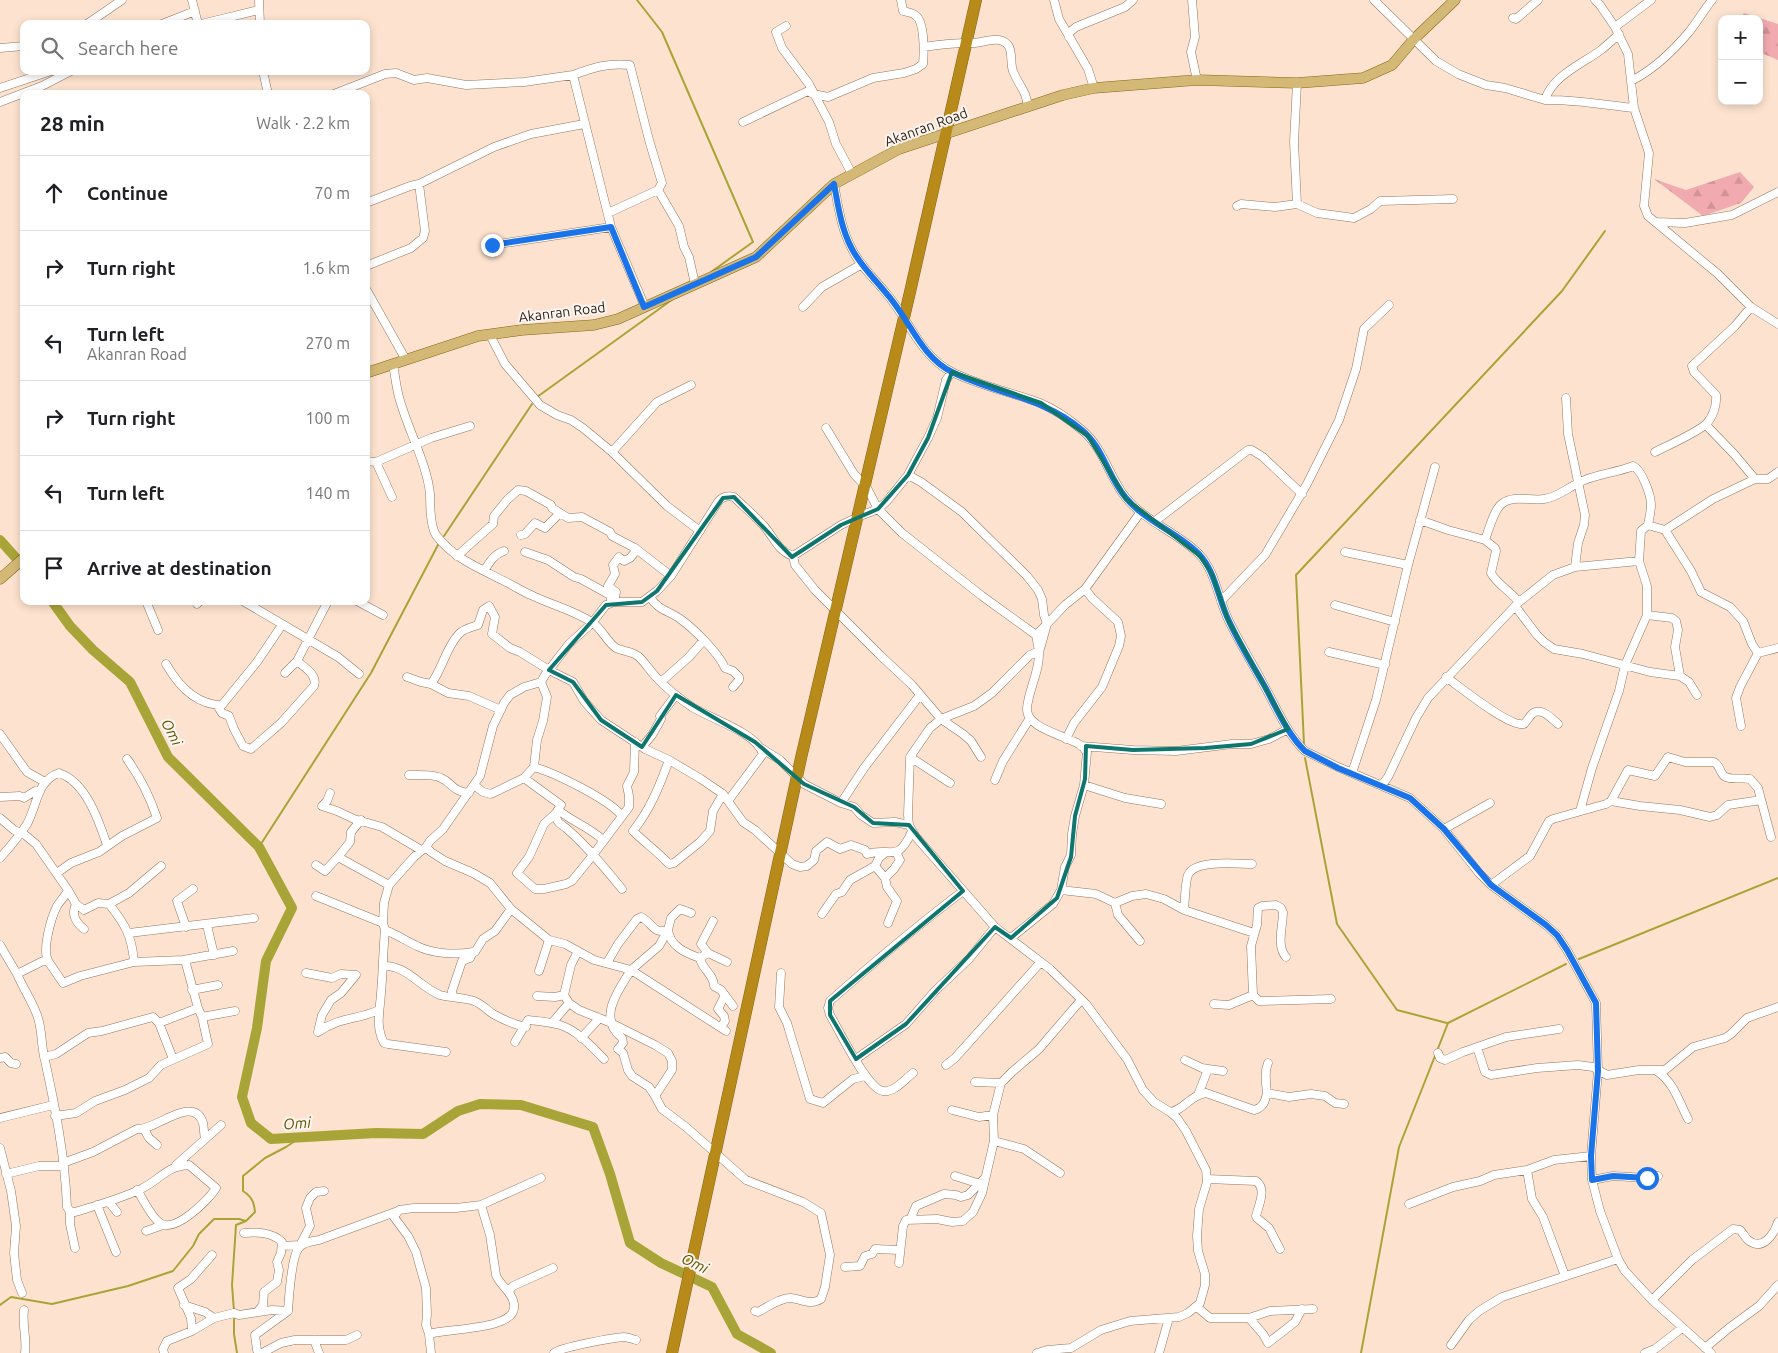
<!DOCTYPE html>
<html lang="en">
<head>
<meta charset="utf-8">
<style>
  body { margin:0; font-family:Ubuntu,sans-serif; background:#f2f2f2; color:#202124 }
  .controls { position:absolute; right:15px; top:15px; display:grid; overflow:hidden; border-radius:10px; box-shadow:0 2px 8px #0003 }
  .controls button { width:45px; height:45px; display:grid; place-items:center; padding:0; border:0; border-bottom:1px solid #e0e0e0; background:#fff; color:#202124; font:25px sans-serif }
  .stop { position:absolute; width:15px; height:15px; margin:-11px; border:4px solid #1a73e8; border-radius:50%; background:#fff }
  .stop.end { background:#1a73e8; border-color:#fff; box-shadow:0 1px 5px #0008 }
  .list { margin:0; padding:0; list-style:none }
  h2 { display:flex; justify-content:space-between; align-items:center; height:65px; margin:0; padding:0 20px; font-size:21px }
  h2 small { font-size:16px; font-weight:400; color:#757577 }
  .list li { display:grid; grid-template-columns:32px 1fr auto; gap:15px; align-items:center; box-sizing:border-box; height:75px; padding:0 20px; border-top:1px solid #e0e0e0 }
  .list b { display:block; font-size:19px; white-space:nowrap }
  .list p { margin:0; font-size:16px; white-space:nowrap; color:#757577 }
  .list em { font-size:16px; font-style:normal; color:#757577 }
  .icon { flex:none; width:28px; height:28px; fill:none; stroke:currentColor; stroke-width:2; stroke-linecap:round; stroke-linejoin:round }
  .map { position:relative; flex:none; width:1778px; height:1353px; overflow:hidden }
  .search { position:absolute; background:#fff; box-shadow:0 2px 8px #0003; left:20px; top:20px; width:350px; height:55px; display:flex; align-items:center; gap:12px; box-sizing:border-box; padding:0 18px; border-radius:10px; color:#757577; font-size:19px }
  .panel { position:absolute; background:#fff; box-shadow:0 2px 8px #0003; left:20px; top:90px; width:350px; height:515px; border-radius:10px }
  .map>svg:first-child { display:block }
  .forest { fill:url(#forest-firs) }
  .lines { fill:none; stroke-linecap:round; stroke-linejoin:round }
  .stream { stroke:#a9a437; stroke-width:2 }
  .river { stroke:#a9a437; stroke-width:10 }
  .minor-casing { stroke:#93765f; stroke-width:9 }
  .major-casing { stroke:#876619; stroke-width:11 }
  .highway-casing { stroke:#876619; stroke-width:12 }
  .minor { stroke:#fff; stroke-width:8 }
  .major { stroke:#d4b976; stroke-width:10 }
  .highway { stroke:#b78a1a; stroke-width:11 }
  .route { stroke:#1a73e8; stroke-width:6 }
  .marked { fill:none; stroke:#0f766e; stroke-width:4; stroke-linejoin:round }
  .labels { text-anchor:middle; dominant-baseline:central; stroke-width:4; stroke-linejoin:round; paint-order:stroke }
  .street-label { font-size:14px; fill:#2e2218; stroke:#fbf4ef }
  .water-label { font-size:15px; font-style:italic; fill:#5a5600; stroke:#fbf4ef }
</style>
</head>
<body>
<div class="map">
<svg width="1778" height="1353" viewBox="0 0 1778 1353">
  <defs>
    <pattern id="forest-firs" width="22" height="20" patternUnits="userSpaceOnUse" patternTransform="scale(1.25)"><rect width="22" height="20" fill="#f0aab0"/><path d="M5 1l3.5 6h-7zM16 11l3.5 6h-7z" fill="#ce9297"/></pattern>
  </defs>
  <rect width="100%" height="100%" fill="#fde3cf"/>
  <!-- forest -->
  <path class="forest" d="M1744,13L1778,24V60L1759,52V19H1740Z
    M1740,172L1754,187L1741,203L1703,216L1654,179L1686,190Z"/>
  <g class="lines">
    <!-- stream -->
    <path class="stream" d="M637,0L662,32L753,242L711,272
      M537,397L673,299
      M444,536L532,404
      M1304,744L1296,575L1562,291L1605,231
      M1305,758L1337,924L1397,1010L1447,1023
      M259,847L371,673L439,543
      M1579,959L1778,878
      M0,1305L11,1297L52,1304L128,1286L173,1271L193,1246L199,1234L214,1219H239L246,1221
      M234,1311L232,1285L236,1225L246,1221L255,1212C254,1202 252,1197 243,1191V1176L265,1158L286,1147L298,1139
      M234,1316V1334L237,1353
      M1361,1353L1399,1147L1448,1023L1566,964"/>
    <!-- river -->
    <path class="river" d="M0,540L16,558
      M52,601L70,626L93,650L130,682L168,757L259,847L292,908L266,961L257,1028L242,1097L251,1123L271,1139L376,1133L423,1134L458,1111L480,1104L521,1105L593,1127L610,1174L630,1243L661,1263L712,1287L737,1334L771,1353"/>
    <defs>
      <path id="minor" d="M192,0L198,24
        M259,0L260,24
        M1054,0L1059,19L1088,69L1094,88
        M1192,0L1195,37L1191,52L1197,80
        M1374,0L1436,61L1458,74L1486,85L1505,88L1545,100
        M1595,0L1600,5L1615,27L1628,54L1634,108L1649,153L1644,206L1648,216L1718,274L1751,307L1778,324
        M1513,18L1516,19L1538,0
        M87,24L122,0
        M162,24L195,11
        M201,24L259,10
        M786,26L776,32L782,48L809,84L829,122L836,144L852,174
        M1615,27L1651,0
        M1619,34C1613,40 1607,45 1601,50C1582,64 1552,76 1545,100C1575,99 1604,105 1634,108
        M1069,37L1070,32L1076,27L1125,7L1133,0
        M924,47C942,44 953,43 971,43C982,44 998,34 1008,45C1013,51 1010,64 1013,71C1019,87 1026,89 1028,107
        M0,48L24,46
        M263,71L268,94
        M573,75C595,67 607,63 630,65L649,140L662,183L658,190L608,213
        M1631,81C1653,70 1673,51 1689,32C1697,22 1704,10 1712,0
        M0,88L51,71
        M334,94L385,74L396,73L414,80L427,78L466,85L524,82L573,75L611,227L645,307
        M0,102L42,86L71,71
        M743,122L808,91L813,94L828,97L873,78L904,73L916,69L923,64C924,53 925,21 915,15C912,13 907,12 903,11L901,0
        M834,184C838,205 841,228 851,247C859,265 874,278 886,293C909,319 920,356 952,372C980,386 1011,392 1040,403C1054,409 1070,420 1082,430C1103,447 1109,477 1126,498C1146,522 1177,532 1199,554C1216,572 1218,599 1229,621C1240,644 1254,666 1266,689C1277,709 1288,735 1305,751L1338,767L1410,798L1444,829L1479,873L1491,885L1546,925L1557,935L1567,950L1596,1003L1598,1071L1591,1156L1592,1180L1600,1211L1618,1259L1625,1271L1652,1300L1711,1353
        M658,190L679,226L684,247L689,257L695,284
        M366,203L410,186L419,184L494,147L531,134L584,124
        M1297,204L1294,142L1297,83
        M1237,206L1241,204L1275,207L1297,204L1317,213L1354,218L1371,209L1380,201L1453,199
        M1656,222L1685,223L1732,215L1778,192
        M492,245L611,227
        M366,266L411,248L423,238L425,231L419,184
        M366,289L406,360
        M803,307L822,287L862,264
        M490,335L505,364L540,405L557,415L571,420L583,428L612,452L667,506L700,531
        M393,364C395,375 396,386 399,397C407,428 427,463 430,494C430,505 430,526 436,535C453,558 479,568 504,581C513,585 521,591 531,595C551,605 574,610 593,623C602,629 607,642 616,648C624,652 634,651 640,658C646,664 651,672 657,678C667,689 680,699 692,707C711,719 756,732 763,754L728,801
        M1566,398L1568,434L1585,515L1584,525L1578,543L1575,567
        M1706,425L1734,454L1755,479
        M826,428L854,474L867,488L878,509L902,533L982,596L1036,635L1039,651
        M612,452L657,402L691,385
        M1655,452C1667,446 1698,432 1706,424C1713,417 1717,405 1716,395L1694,372L1692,366L1735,326L1751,307
        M366,461L376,462L392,497
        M376,462L431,438L470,426
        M908,475L921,482L962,512L1027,576L1038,590L1042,599L1044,615L1047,624L1036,635
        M1420,520L1448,530L1485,540L1495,548L1496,551L1491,573C1496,583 1511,592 1519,602
        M1154,522L1248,450H1252L1263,457L1302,494
        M1665,530L1691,571L1701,592L1730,607L1743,621L1752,644L1758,653L1778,648
        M521,535L525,534L535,523L545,528L560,513
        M1485,540C1489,530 1494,508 1503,503C1513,495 1531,501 1544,499C1558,497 1566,489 1578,483C1595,474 1616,473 1633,466C1642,470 1651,495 1651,505C1651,512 1649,519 1648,525
        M635,548L671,576
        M525,552L548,560L574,577L581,579L610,595L611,600L614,602
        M1345,552L1408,565
        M457,556L493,524L494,516L507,500L518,490L526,491L551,505L552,508L568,518L582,517L610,532L612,536L633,547L636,551L630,558L624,561L619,557L613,565L615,574L608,586L616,592L614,602
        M793,556L795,565L815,590L881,656L912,685L941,719L963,734L971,741L981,757
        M484,571C489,563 494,554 504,551
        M650,597C657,609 668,611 679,618C693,628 718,652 725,668L733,671L739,677V680L733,687
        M146,601L158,630
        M243,601L338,657L359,674
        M357,601L383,615
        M1221,601L1265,555L1307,484L1339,420L1356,369L1364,329L1389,305
        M197,604L200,601
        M1335,605L1395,622
        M1515,606L1537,635L1544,642L1554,649L1583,654L1650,672L1680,676L1689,682L1697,695
        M1647,615L1672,618L1676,621L1678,630L1675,647L1680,676
        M1040,649L1047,624L1065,605L1085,589
        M1329,652L1385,665
        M166,664C178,685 196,705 222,705L257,662L282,625
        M285,673L297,661L328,601
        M407,677L421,682L431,684L448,693L469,696L501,710
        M1446,677C1460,687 1510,728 1524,724C1527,721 1529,717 1532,714C1541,706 1552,719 1558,724
        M661,682L689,657L703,641
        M431,684C443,668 446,647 459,634C463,629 472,627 478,625L483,610L489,606L495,617L492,634L510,648L520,652L549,670L573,682L584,701L601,720L645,749L669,760L701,779L723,794L743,822L755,830L792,864L800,867L807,866L814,860L816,851L827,842L840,849L851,845L865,850L867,854C891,846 897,865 912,831
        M217,705L222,713L229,716L234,729L243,746L251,749L281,723L314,686C318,675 304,667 297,661
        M1741,726L1736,698L1740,687L1758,653
        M0,734L27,772L45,782
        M1066,739L1074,723L1102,687L1119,646L1121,636L1118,622L1092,598L1085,589L1140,513
        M1081,746L1133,750L1176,751L1232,744H1251L1269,739L1288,729
        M642,747L652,735L661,719L660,716L676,695
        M761,748L780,760L804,784L841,803
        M910,757L950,783
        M669,760C660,785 650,810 633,831C645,843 658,852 669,864L674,863L700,842L710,831L713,811L723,794
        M534,767C555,773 610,800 622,816
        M1352,773L1376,700L1408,565L1435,467
        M409,775C417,775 435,774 441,778C453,783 451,791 469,793
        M524,778L561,805L556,813L544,824L529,857L517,873L535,889H544L566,884L572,881L593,855L629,807V796L627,786L634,772L635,742
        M995,780L1003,761L1030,718
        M474,785L483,792L491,794L524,778L534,767L537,740L543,721L547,697L541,682
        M1084,785L1125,798L1161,804
        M1382,785L1388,777L1416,718L1428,698L1519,602L1553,575L1575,567L1639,561L1641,531L1648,525L1665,530L1713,499L1755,479H1768L1778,472
        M330,793L327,801L322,806L337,811L354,819L382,827L421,850
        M0,797L20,796L24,798L35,791L39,792
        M1611,801L1640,806L1680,810L1710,817L1717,815L1728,805L1761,800
        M558,810C573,822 589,827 603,840
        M1580,811L1592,768L1619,691L1625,665L1647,615V586L1639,561
        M556,813C555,821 560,824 566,828C587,846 605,868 622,889
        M0,818L14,830L25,835L36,844L68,890C66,895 61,900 57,906C51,918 42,949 48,961
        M909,825L895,822L873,823L861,815L854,807L841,803L864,768L920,695
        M1444,829L1490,803
        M426,847L431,852L445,861L473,873L490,883L511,909L549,940L565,944L594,960L631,970C618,991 597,1018 622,1038L623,1043L618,1049L623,1053L628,1070L632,1076L649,1087L655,1096
        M338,857L350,842L351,832L361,820
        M0,858C10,847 19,836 27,824C37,806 37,780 59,773C86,782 99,821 107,845
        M316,865L325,871L338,857L389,885
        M875,866L885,878L887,887L897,901L888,923
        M57,873L71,863L99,852L122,836L157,818C150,797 140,777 127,759
        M885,878L894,869L900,860L896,852
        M1491,885L1530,856L1549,821L1553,819L1606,804L1611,801L1628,770L1655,776L1668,757L1685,762H1714C1720,765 1719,771 1724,776C1731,781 1742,777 1750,779L1758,788L1771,837
        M68,890L76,904L84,910L98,903L109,904C125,924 132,936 134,962
        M1061,890L1096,894L1115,903L1132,896L1146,894L1164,899L1184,910L1254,933
        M316,896L383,923
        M1115,903L1118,915L1140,941
        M76,904C71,914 76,923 84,929
        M109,904L129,893L161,866
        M1184,910C1185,901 1185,883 1188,875C1195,859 1239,864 1252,864
        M822,914L836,894L842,892L850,880L875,866L879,858L885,853
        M713,921L701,944L708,953L727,962
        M207,925L214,955
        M186,927L177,901L193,889
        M385,930C398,935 406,941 417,946C433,954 456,955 473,952H475L483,939L495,931L511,909
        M668,930L659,946L631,970L726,1031
        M668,930C670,946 685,953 700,958
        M129,933L254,918
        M1011,938L1053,904L1061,890L1065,867L1071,855L1072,834L1075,816L1084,785L1087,752C1085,750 1084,748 1082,746C1069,736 1025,729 1027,708C1029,688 1040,671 1039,651L1030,655L992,693L974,706L941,719L930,728L910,757L908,815L909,825L916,837L995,927L1050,969L1086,1004L1127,1059L1143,1090L1154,1102L1170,1112L1177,1118L1186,1131L1206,1170L1207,1182L1199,1209L1197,1236L1198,1251L1205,1274V1285L1200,1303L1188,1313L1179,1317L1130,1321L1101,1330L1071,1348L1047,1350L1037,1353
        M0,945L17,974L43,961H48L63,983L80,976L134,962L183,960L233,951
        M578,951L571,965L564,995L569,1003L579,1010L609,1022L655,1045L668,1053L672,1061V1070L655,1096L662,1109L686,1127L746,1180L803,1202L821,1213L830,1255L825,1287L821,1299C810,1306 802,1299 791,1298C779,1298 768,1307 758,1312L755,1311
        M708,953L700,958C702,970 714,974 714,986L721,990L733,1006
        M185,960L198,1008
        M607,963L618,944L637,919L641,917C652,922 653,935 668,930L671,918L680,909L691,913
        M383,966C405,964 420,987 440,995C450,998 463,997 474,1001C482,1004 487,1010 493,1014C502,1019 516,1025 526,1027
        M539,971L549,940
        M306,973L332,978L341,974L356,975L341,993L331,1000L322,1015L318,1032C339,1017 357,1020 379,1010
        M781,973L779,1007L787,1023L810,1099L823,1103L853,1079L865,1076
        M17,974C23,988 32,1001 37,1015C42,1027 41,1043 44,1056C55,1106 65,1156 67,1207L70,1211L75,1212C98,1205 120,1199 141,1189C160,1180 166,1166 189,1165L216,1188C209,1200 174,1234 160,1223C150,1216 144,1200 137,1190
        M192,990L218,985
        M1253,995L1259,1001L1331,999
        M453,996L452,991L462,961L470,958L473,952
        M537,996L555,997L564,995
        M1214,1004L1229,1005L1253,995L1251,946L1257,925L1258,908L1262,906L1276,905L1281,908L1283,912C1283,926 1276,946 1286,957
        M159,1023L173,1059
        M552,1023L569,1003
        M721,1027L725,1021L724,1016L718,1009L725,995
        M581,1038L597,1021V1017
        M515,1042L528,1020C539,1021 550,1022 560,1025C577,1030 592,1047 604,1059
        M1477,1047L1485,1072L1491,1075L1537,1068L1578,1065L1593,1067L1607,1075L1639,1070H1665L1693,1047L1725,1038L1731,1034L1747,1018L1778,1007
        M446,1052L388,1044L384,1043C375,1026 380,1011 381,993C383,972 383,951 385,930L383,923L384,903L389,885L414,857L426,847L430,841L443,829L480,776L493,726L504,703L510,695L524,687L541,682L545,675L569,644L592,623L606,605L614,602H642L657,591L671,576L718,502C722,497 728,495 734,497C744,507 754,515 763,525C773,535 777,551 793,556L841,525L860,516L878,509L887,501L908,475L928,438L937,418L946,380L952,372
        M1438,1053L1440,1058L1445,1060L1463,1052L1506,1037L1559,1029
        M44,1057L56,1054L88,1033L102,1031L153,1017L159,1023L198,1008L202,1017L235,1011
        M0,1058L5,1057L11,1063L16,1064
        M856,1059L906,1024L935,991L969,959L995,927
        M1185,1060L1202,1068L1208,1069
        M946,1065L955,1058L1040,963
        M1657,1071C1675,1084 1678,1100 1688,1119
        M913,1073C905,1079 894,1093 883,1091C867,1089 839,1030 830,1015L828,1008L830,1001C873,963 917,926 963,891
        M975,1082L1001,1083L1012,1072L1039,1049L1081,1000
        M1267,1093C1266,1083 1264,1072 1268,1063
        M1198,1095L1208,1069L1223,1071
        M952,1110L979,1117L993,1115
        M1170,1112C1183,1111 1190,1095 1206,1093L1254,1110C1263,1108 1265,1102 1267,1093L1289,1097L1311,1094L1325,1096L1335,1103L1344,1104
        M55,1116L76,1113L95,1101L125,1090L149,1078L161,1065L208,1044L202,1017
        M0,1118L53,1105
        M144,1129L149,1138L157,1145
        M994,1141L1024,1149L1060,1173
        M0,1148L11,1191L16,1226L14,1253L17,1280L22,1293
        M63,1163L93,1152L137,1129C155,1131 194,1093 203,1123C204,1128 204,1134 205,1139
        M176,1165L221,1125
        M1527,1170L1532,1199L1543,1217L1565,1276
        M6,1174L39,1166H64
        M955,1176L980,1184
        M1207,1179L1256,1181C1267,1189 1259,1204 1256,1216L1257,1218L1269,1228L1280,1249
        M1592,1180L1613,1176L1647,1178L1658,1176
        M109,1202L117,1212
        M1409,1204L1453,1187L1480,1181L1494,1175L1527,1170L1554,1160L1591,1156
        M97,1205L116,1252
        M70,1211V1224L75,1248
        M910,1220L916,1206L944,1194L956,1195L961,1197L968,1195L983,1180
        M146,1231L163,1225
        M244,1233C257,1232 272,1232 282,1242L281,1253L277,1262L279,1270L277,1282L264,1292L263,1305L258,1311
        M282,1246L300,1245L310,1226L306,1208L310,1198L316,1192L324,1191
        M899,1263L903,1226L906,1220L937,1219L952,1222L963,1221L973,1212L982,1193L994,1141L993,1115L1001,1083
        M845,1267L860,1266L865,1256L872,1254L875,1249L899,1250
        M509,1291L513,1286L553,1268
        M1652,1300L1692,1260L1733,1229L1740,1230C1743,1233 1745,1237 1748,1240C1763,1252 1774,1234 1778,1222
        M184,1305L205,1312L214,1318L234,1313L239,1315L272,1310L288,1311
        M1197,1307L1210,1318H1249L1270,1311L1313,1309
        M24,1310C22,1325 27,1338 25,1353
        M1249,1318L1263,1334L1268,1343L1295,1322L1302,1309
        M192,1331L214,1318
        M429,1334L426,1325L427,1314L426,1288L416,1252L408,1236L394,1217L399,1210L414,1208H456L481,1205L541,1178
        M314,1340L319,1353
        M1451,1345L1469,1320L1479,1311L1502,1297L1618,1259
        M1705,1348L1729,1328L1759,1306L1778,1285
        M164,1353L163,1349L167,1341L192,1331L191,1318L178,1288L191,1279L212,1255
        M259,1353L257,1350L255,1335L288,1311C289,1297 291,1260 298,1249C302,1242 312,1241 319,1240L398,1211
        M262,1353L281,1343L295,1340H346L357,1335
        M431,1353L429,1334C446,1328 519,1331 514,1304C512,1291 500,1286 496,1275L490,1235L481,1205
        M554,1353C561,1347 612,1338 624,1337C627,1337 632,1339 636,1340
        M1159,1353L1169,1318
        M1645,1353L1655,1349L1682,1328"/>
      <path id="major" d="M366,373L478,336L522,330L594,325L618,319L756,257L834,184L899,149L1063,95L1094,88L1197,80L1297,83L1363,78L1392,65L1414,39L1455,0
        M0,579L24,558"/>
      <path id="highway" d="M672,1353L801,758L910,292L976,0"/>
    </defs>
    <!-- minor casing -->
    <use href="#minor" class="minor-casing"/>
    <!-- major casing -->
    <use href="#major" class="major-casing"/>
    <!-- highway casing -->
    <use href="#highway" class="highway-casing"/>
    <!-- minor -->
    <use href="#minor" class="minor"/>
    <!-- major -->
    <use href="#major" class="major"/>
    <!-- highway -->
    <use href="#highway" class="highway"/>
  </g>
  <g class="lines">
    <!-- route -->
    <path class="route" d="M492,245L611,227L644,307L756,257L834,184C838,205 841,228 851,247C859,264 874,278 886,293C909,318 920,356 952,372C996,394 1043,397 1082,430C1103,447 1108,477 1126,498C1146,522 1177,532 1199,554C1216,572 1218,599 1229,621C1239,643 1252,664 1264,685C1276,707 1287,734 1305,751L1338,768L1410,798L1444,829L1491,885L1546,925L1557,935L1567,950L1596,1003L1598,1071L1591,1156L1592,1180L1613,1176L1647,1178"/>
  </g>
  <!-- marked area -->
  <path class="marked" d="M952,372L1041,403L1088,436L1126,499L1200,556L1212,574L1228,620L1288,729L1251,744L1205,748L1133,750L1086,746L1085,779L1075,816L1071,857L1057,898L1011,938L995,927L906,1024L856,1059L830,1015V1001L963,891L909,825L873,823L854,807L804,784L755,742L676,695L642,747L601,720L573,682L549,670L606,605L642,602L657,591L723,498L734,497L792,557L841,525L878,509L908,475L928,438Z"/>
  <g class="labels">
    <!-- street labels -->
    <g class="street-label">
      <text transform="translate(926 127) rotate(-20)">Akanran Road</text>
      <text transform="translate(562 312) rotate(-7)">Akanran Road</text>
    </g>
    <!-- water labels -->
    <g class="water-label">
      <text transform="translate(172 732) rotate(63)">Omi</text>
      <text transform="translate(297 1123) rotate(-4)">Omi</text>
      <text transform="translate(695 1263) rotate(26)">Omi</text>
    </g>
  </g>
</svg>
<div class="controls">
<button>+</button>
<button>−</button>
</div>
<div class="stop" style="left:1647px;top:1178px"></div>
<div class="stop end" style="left:492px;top:245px"></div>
<div class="search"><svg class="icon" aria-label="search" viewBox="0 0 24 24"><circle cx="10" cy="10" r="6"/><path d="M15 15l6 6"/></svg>Search here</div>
<section class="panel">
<h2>28 min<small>Walk · 2.2 km</small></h2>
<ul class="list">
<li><svg class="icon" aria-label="ahead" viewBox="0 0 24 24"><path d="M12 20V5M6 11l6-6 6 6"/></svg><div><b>Continue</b></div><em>70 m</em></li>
<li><svg class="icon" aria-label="right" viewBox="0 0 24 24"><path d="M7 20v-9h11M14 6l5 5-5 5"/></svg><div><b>Turn right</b></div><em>1.6 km</em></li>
<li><svg class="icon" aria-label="left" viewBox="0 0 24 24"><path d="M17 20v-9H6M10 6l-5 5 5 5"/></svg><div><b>Turn left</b><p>Akanran Road</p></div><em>270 m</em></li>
<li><svg class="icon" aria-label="right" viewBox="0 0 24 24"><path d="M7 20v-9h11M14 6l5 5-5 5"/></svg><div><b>Turn right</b></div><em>100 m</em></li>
<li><svg class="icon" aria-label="left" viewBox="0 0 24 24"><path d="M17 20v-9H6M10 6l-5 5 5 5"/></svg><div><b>Turn left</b></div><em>140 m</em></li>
<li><svg class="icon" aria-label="arrive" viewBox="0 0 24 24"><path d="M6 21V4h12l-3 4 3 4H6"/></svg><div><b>Arrive at destination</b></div></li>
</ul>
</section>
</div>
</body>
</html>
